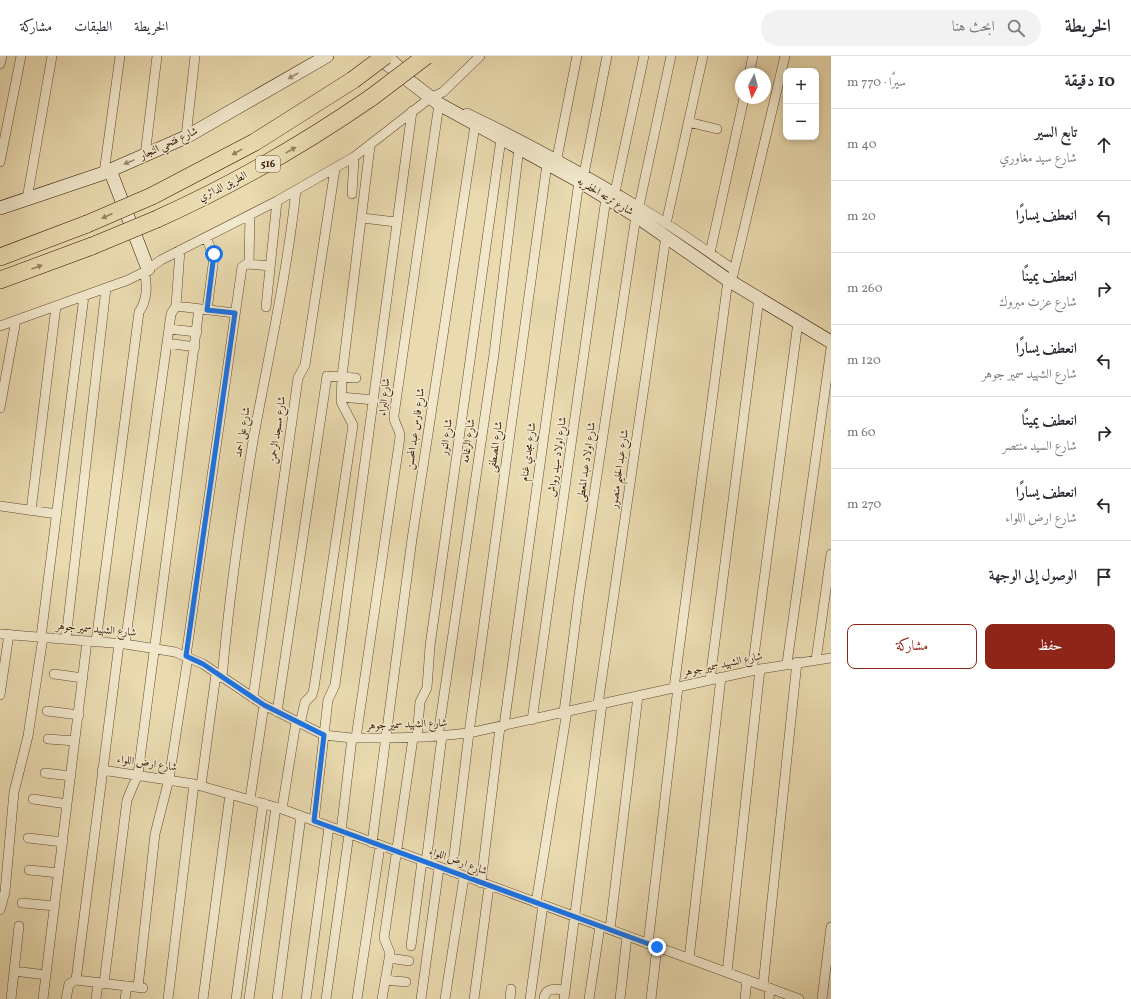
<!DOCTYPE html>
<html lang="ar">
<head>
<meta charset="utf-8">
<style>
  body { margin:0; font-family:Vollkorn,Amiri,serif; background:#f2f2f3; color:#2b2b33; direction:rtl }
  .controls { position:absolute; right:12px; top:12px; display:grid; overflow:hidden; border-radius:8px; box-shadow:0 2px 6px #0003 }
  .controls button { width:36px; height:36px; display:grid; place-items:center; padding:0; border:0; border-bottom:1px solid #e1e1e2; background:#fff; color:#2b2b33; font:20px sans-serif }
  .compass { position:absolute; left:735px; top:12px; width:36px; height:36px; border-radius:50%; background:#fff; box-shadow:0 2px 6px #0003; rotate:186deg }
  .stop { position:absolute; width:12px; height:12px; margin:-9px; border:3px solid #1a73e8; border-radius:50%; background:#fff }
  .stop.end { background:#1a73e8; border-color:#fff; box-shadow:0 1px 4px #0008 }
  .list { margin:0; padding:0; list-style:none }
  h2 { display:flex; justify-content:space-between; align-items:center; height:52px; margin:0; padding:0 16px; font-size:17px }
  h2 small { font-size:13px; font-weight:400; color:#7c7c81 }
  .list li { display:grid; grid-template-columns:26px 1fr auto; gap:12px; align-items:center; box-sizing:border-box; height:72px; padding:0 16px; border-top:1px solid #e1e1e2 }
  .list b { display:block; font-size:15px; white-space:nowrap }
  .list p { margin:0; font-size:13px; white-space:nowrap; color:#7c7c81 }
  .list em { font-size:13px; font-style:normal; color:#7c7c81 }
  .actions { display:flex; gap:8px; padding:12px 16px }
  .actions a { flex:1; padding:9px 0; border:1px solid #8f2418; border-radius:8px; text-align:center; font-size:14px; color:#8f2418 }
  .actions .main { background:#8f2418; color:#fff }
  .icon { flex:none; width:22px; height:22px; fill:none; stroke:currentColor; stroke-width:2; stroke-linecap:round; stroke-linejoin:round }
  .map { position:relative; flex:none; width:831px; height:943px; overflow:hidden; direction:ltr }
  header { display:flex; align-items:center; gap:24px; box-sizing:border-box; height:56px; padding:0 20px; background:#fff; border-bottom:1px solid #e1e1e2 }
  header strong { font-size:19px }
  nav { display:flex; gap:22px; margin-inline-start:auto; font-size:14px }
  .search { width:280px; height:36px; background:#f2f2f3; display:flex; align-items:center; gap:10px; box-sizing:border-box; padding:0 14px; border-radius:22px; color:#7c7c81; font-size:15px }
  main { display:flex }
  aside { flex:1; background:#fff }
  .map>svg:first-child { display:block }
  .lines { fill:none; stroke-linecap:round; stroke-linejoin:round }
  .street-casing { stroke:#63472f; stroke-width:10 }
  .secondary-casing { stroke:#361604; stroke-width:14 }
  .highway-casing { stroke:#361604; stroke-width:18 }
  .street { stroke:#f1e7cb; stroke-width:9 }
  .secondary { stroke:#f1e7cb; stroke-width:13 }
  .highway { stroke:#e9daaf; stroke-width:17 }
  .highway-bridge-casing { stroke:#361604; stroke-width:18; stroke-linecap:butt }
  .highway-bridge { stroke:#e9daaf; stroke-width:17 }
  .oneway { fill:#9d8971 }
  .oneway2 { fill:#988262 }
  .route { stroke:#1a73e8; stroke-width:5 }
  .labels { text-anchor:middle; dominant-baseline:central; stroke-width:3; stroke-linejoin:round; paint-order:stroke }
  .shield { fill:#f1e7cb; stroke:#6e5540; stroke-width:1 }
  .shield-label { font-size:10px; font-weight:bold; fill:#361604 }
  .street-label { font-size:11px; fill:#361604; stroke:#f1e7cb }
</style>
</head>
<body>
<header>
<strong>الخريطة</strong>
<div class="search"><svg class="icon" aria-label="search" viewBox="0 0 24 24"><circle cx="10" cy="10" r="6"/><path d="M15 15l6 6"/></svg>ابحث هنا</div>
<nav><a>الخريطة</a><a>الطبقات</a><a>مشاركة</a></nav>
</header>
<main>
<aside>
<h2>10 دقيقة<small>سيرًا · 770 m</small></h2>
<ul class="list">
<li><svg class="icon" aria-label="ahead" viewBox="0 0 24 24"><path d="M12 20V5M6 11l6-6 6 6"/></svg><div><b>تابع السير</b><p>شارع سيد مغاوري</p></div><em>40 m</em></li>
<li><svg class="icon" aria-label="left" viewBox="0 0 24 24"><path d="M17 20v-9H6M10 6l-5 5 5 5"/></svg><div><b>انعطف يسارًا</b></div><em>20 m</em></li>
<li><svg class="icon" aria-label="right" viewBox="0 0 24 24"><path d="M7 20v-9h11M14 6l5 5-5 5"/></svg><div><b>انعطف يمينًا</b><p>شارع عزت مبروك</p></div><em>260 m</em></li>
<li><svg class="icon" aria-label="left" viewBox="0 0 24 24"><path d="M17 20v-9H6M10 6l-5 5 5 5"/></svg><div><b>انعطف يسارًا</b><p>شارع الشهيد سمير جوهر</p></div><em>120 m</em></li>
<li><svg class="icon" aria-label="right" viewBox="0 0 24 24"><path d="M7 20v-9h11M14 6l5 5-5 5"/></svg><div><b>انعطف يمينًا</b><p>شارع السيد منتصر</p></div><em>60 m</em></li>
<li><svg class="icon" aria-label="left" viewBox="0 0 24 24"><path d="M17 20v-9H6M10 6l-5 5 5 5"/></svg><div><b>انعطف يسارًا</b><p>شارع ارض اللواء</p></div><em>270 m</em></li>
<li><svg class="icon" aria-label="arrive" viewBox="0 0 24 24"><path d="M6 21V4h12l-3 4 3 4H6"/></svg><div><b>الوصول إلى الوجهة</b></div></li>
</ul>
<div class="actions"><a class="main">حفظ</a><a>مشاركة</a></div>
</aside>
<div class="map">
<svg width="831" height="943" viewBox="0 0 831 943">
  <rect width="100%" height="100%" fill="#e9daaf"/>
  <filter id="stains"><feTurbulence type="fractalNoise" baseFrequency=".005" numOctaves="4"/><feColorMatrix values="0 0 0 0 .2 0 0 0 0 .09 0 0 0 0 .02 0 0 0 .5 -.17"/></filter>
  <radialGradient id="worn" r=".72"><stop offset=".6" stop-color="#630" stop-opacity="0"/><stop offset="1" stop-color="#630" stop-opacity=".3"/></radialGradient>
  <g class="lines">
    <defs>
      <path id="street" d="M389,0L405,15
        M0,8L2,0
        M749,18L753,0
        M467,57C526,85 582,116 638,150C671,169 703,192 734,214
        M688,66L717,73
        M186,81L195,0
        M145,100L157,0
        M557,102L577,0
        M0,106L21,0
        M104,117L120,0
        M584,118L607,0
        M615,136L644,0
        M352,138L354,101
        M27,143L52,0
        M639,150L671,0
        M362,162L396,166
        M666,168L703,0
        M206,181L214,201L207,254
        M710,197L744,42
        M248,208L270,210
        M733,219L785,0
        M176,250L235,257
        M266,251L277,145
        M0,270L128,224L144,216L161,204L277,145L354,101L430,42L443,36L480,0
        M169,273L197,276
        M167,287L195,291
        M341,341L374,344
        M0,352L16,264
        M0,450L57,458
        M31,455L56,250
        M0,578L125,588L175,596L203,608L264,649L324,679L352,682H387L426,681L469,677L760,613L831,602
        M41,581L84,240
        M66,583L106,232
        M96,586L139,256C147,245 148,229 144,216
        M125,588L171,258L176,250L180,194
        M186,600L242,211L249,206L250,159
        M816,604L831,498
        M787,607L831,292
        M752,615L798,266
        M54,618L83,622
        M222,622C229,543 240,464 253,385C268,302 287,219 296,134
        M710,624L759,242
        M674,632L728,224
        M0,639L9,578
        M253,642L298,322L305,309L335,113
        M598,648L666,180
        M47,655L79,659
        M277,656L327,320L356,322
        M564,656L579,539L636,160
        M532,664L606,142
        M300,668L305,646L312,639L314,632L353,369L341,346L342,320L370,90
        M504,670L579,125
        M438,680L494,298L519,92
        M417,681L420,646L427,632L430,590L501,83
        M356,682L400,381C400,372 393,367 394,359L439,48
        M48,683L75,685
        M102,714L194,728L282,753L799,943
        M45,717L71,720
        M201,730L216,618
        M33,743L67,748
        M250,743L264,649
        M282,753L296,666
        M314,765L328,644L335,629L412,55
        M341,775L352,682
        M28,782L63,786
        M372,787L412,483L475,69
        M426,807L442,680
        M29,814L59,817
        M452,816L469,677L547,108
        M481,827L500,671
        M22,847L55,850
        M536,847L567,655
        M0,854L5,836L14,736L28,680L43,581
        M610,873L638,640
        M648,888L678,631
        M411,890L422,805
        M389,902L409,905
        M689,903L721,621
        M14,915L46,919
        M727,916L760,613
        M76,924L143,932
        M385,924L406,926
        M104,927L127,744L138,718L199,253
        M763,930L797,606
        M138,931L155,778L169,723L188,601
        M11,943L19,870
        M43,943L87,585
        M66,943L69,928L76,924L119,588
        M96,943L98,927
        M125,943L127,930
        M168,943L194,728
        M203,943L230,738
        M236,943L263,747
        M249,943L276,751
        M277,943L301,760
        M306,943L329,771
        M326,943L349,778
        M357,943L380,790
        M382,943L390,897L384,882L413,682
        M421,943L439,812
        M445,943L464,821
        M474,943L489,830
        M510,943L511,933
        M530,943L543,849
        M544,943C545,931 556,933 565,934
        M564,943L602,648
        M589,943L600,870
        M620,943L627,880
        M651,943L657,891
        M745,943L747,924
        M769,943L770,932
        M822,943L831,871"/>
      <path id="secondary" d="M377,0L439,48L579,125L636,160L728,224L831,286
        M110,114L148,213
        M0,152L104,117L186,81L327,0"/>
      <path id="highway" d="M152,140L255,86L353,24
        M157,163C233,129 304,88 372,41
        M0,201L87,168
        M0,224L92,190"/>
    </defs>
    <!-- street casing -->
    <use href="#street" class="street-casing"/>
    <!-- secondary casing -->
    <use href="#secondary" class="secondary-casing"/>
    <!-- highway casing -->
    <use href="#highway" class="highway-casing"/>
    <!-- street -->
    <use href="#street" class="street"/>
    <!-- secondary -->
    <use href="#secondary" class="secondary"/>
    <!-- highway -->
    <use href="#highway" class="highway"/>
    <defs>
      <path id="highway-bridge" d="M353,24L385,0
        M372,41L426,0
        M87,168L152,140
        M92,190L157,163"/>
    </defs>
    <!-- highway-bridge casing -->
    <use href="#highway-bridge" class="highway-bridge-casing"/>
    <!-- highway-bridge -->
    <use href="#highway-bridge" class="highway-bridge"/>
  </g>
  <!-- one-way arrows -->
  <defs><path id="oneway-solid" d="M-6-.8H1V-3.2L6.5 0L1 3.2V.8H-6Z"/></defs>
  <g class="oneway">
    <use href="#oneway-solid" transform="translate(293 20) rotate(150)"/>
    <use href="#oneway-solid" transform="translate(129 106) rotate(157)"/>
  </g>
  <g class="oneway2">
    <use href="#oneway-solid" transform="translate(291 94) rotate(-30)"/>
    <use href="#oneway-solid" transform="translate(237 96) rotate(151)"/>
    <use href="#oneway-solid" transform="translate(107 160) rotate(156)"/>
    <use href="#oneway-solid" transform="translate(37 211) rotate(-20)"/>
  </g>
  <g class="lines">
    <!-- route -->
    <path class="route" d="M214,198L207,254L235,257L186,600L203,608L264,649L324,679L314,765L657,891"/>
  </g>
  <g class="labels">
    <!-- shield labels -->
    <rect class="shield" x="256" y="100" width="24" height="16" rx="3"/>
    <g class="shield-label">
      <text x="268" y="108">516</text>
    </g>
    <!-- street labels -->
    <g class="street-label">
      <text transform="translate(169 88) rotate(-25)">شارع فتحي النجار</text>
      <text transform="translate(223 131) rotate(-27)">الطريق الدائري</text>
      <text transform="translate(605 141) rotate(31)">شارع ترعه الحفريه</text>
      <text transform="translate(385 341) rotate(-84)">شارع البراء</text>
      <text transform="translate(416 373) rotate(-82)">شارع فارس عبد المحسن</text>
      <text transform="translate(278 374) rotate(-82)">شارع مسجد الرحمن</text>
      <text transform="translate(243 376) rotate(-80)">شارع على احمد</text>
      <text transform="translate(447 381) rotate(-82)">شارع النور</text>
      <text transform="translate(469 385) rotate(-82)">شارع الرغامه</text>
      <text transform="translate(496 391) rotate(-82)">شارع المصطفى</text>
      <text transform="translate(529 396) rotate(-82)">شارع مجدي غنام</text>
      <text transform="translate(558 401) rotate(-82)">شارع اولاد سيد رواش</text>
      <text transform="translate(587 406) rotate(-82)">شارع اولاد عبد المعطى</text>
      <text transform="translate(620 413) rotate(-82)">شارع عبد الحليم منصور</text>
      <text transform="translate(96 574) rotate(5)">شارع الشهيد سمير جوهر</text>
      <text transform="translate(723 609) rotate(-12)">شارع الشهيد سمير جوهر</text>
      <text transform="translate(407 669) rotate(-2)">شارع الشهيد سمير جوهر</text>
      <text transform="translate(147 708) rotate(8)">شارع ارض اللواء</text>
      <text transform="translate(458 806) rotate(20)">شارع ارض اللواء</text>
    </g>
  </g>
  <rect width="100%" height="100%" filter="url(#stains)"/>
  <rect width="100%" height="100%" fill="url(#worn)"/>
</svg>
<div class="controls">
<button>+</button>
<button>−</button>
</div>
<svg class="compass" viewBox="-18 -18 36 36"><path d="M0-13l5 13h-10z" fill="#e53935"/><path d="M0 13l5-13h-10z" fill="#7c7c81"/></svg>
<div class="stop" style="left:214px;top:198px"></div>
<div class="stop end" style="left:657px;top:891px"></div>
</div>
</main>
</body>
</html>
